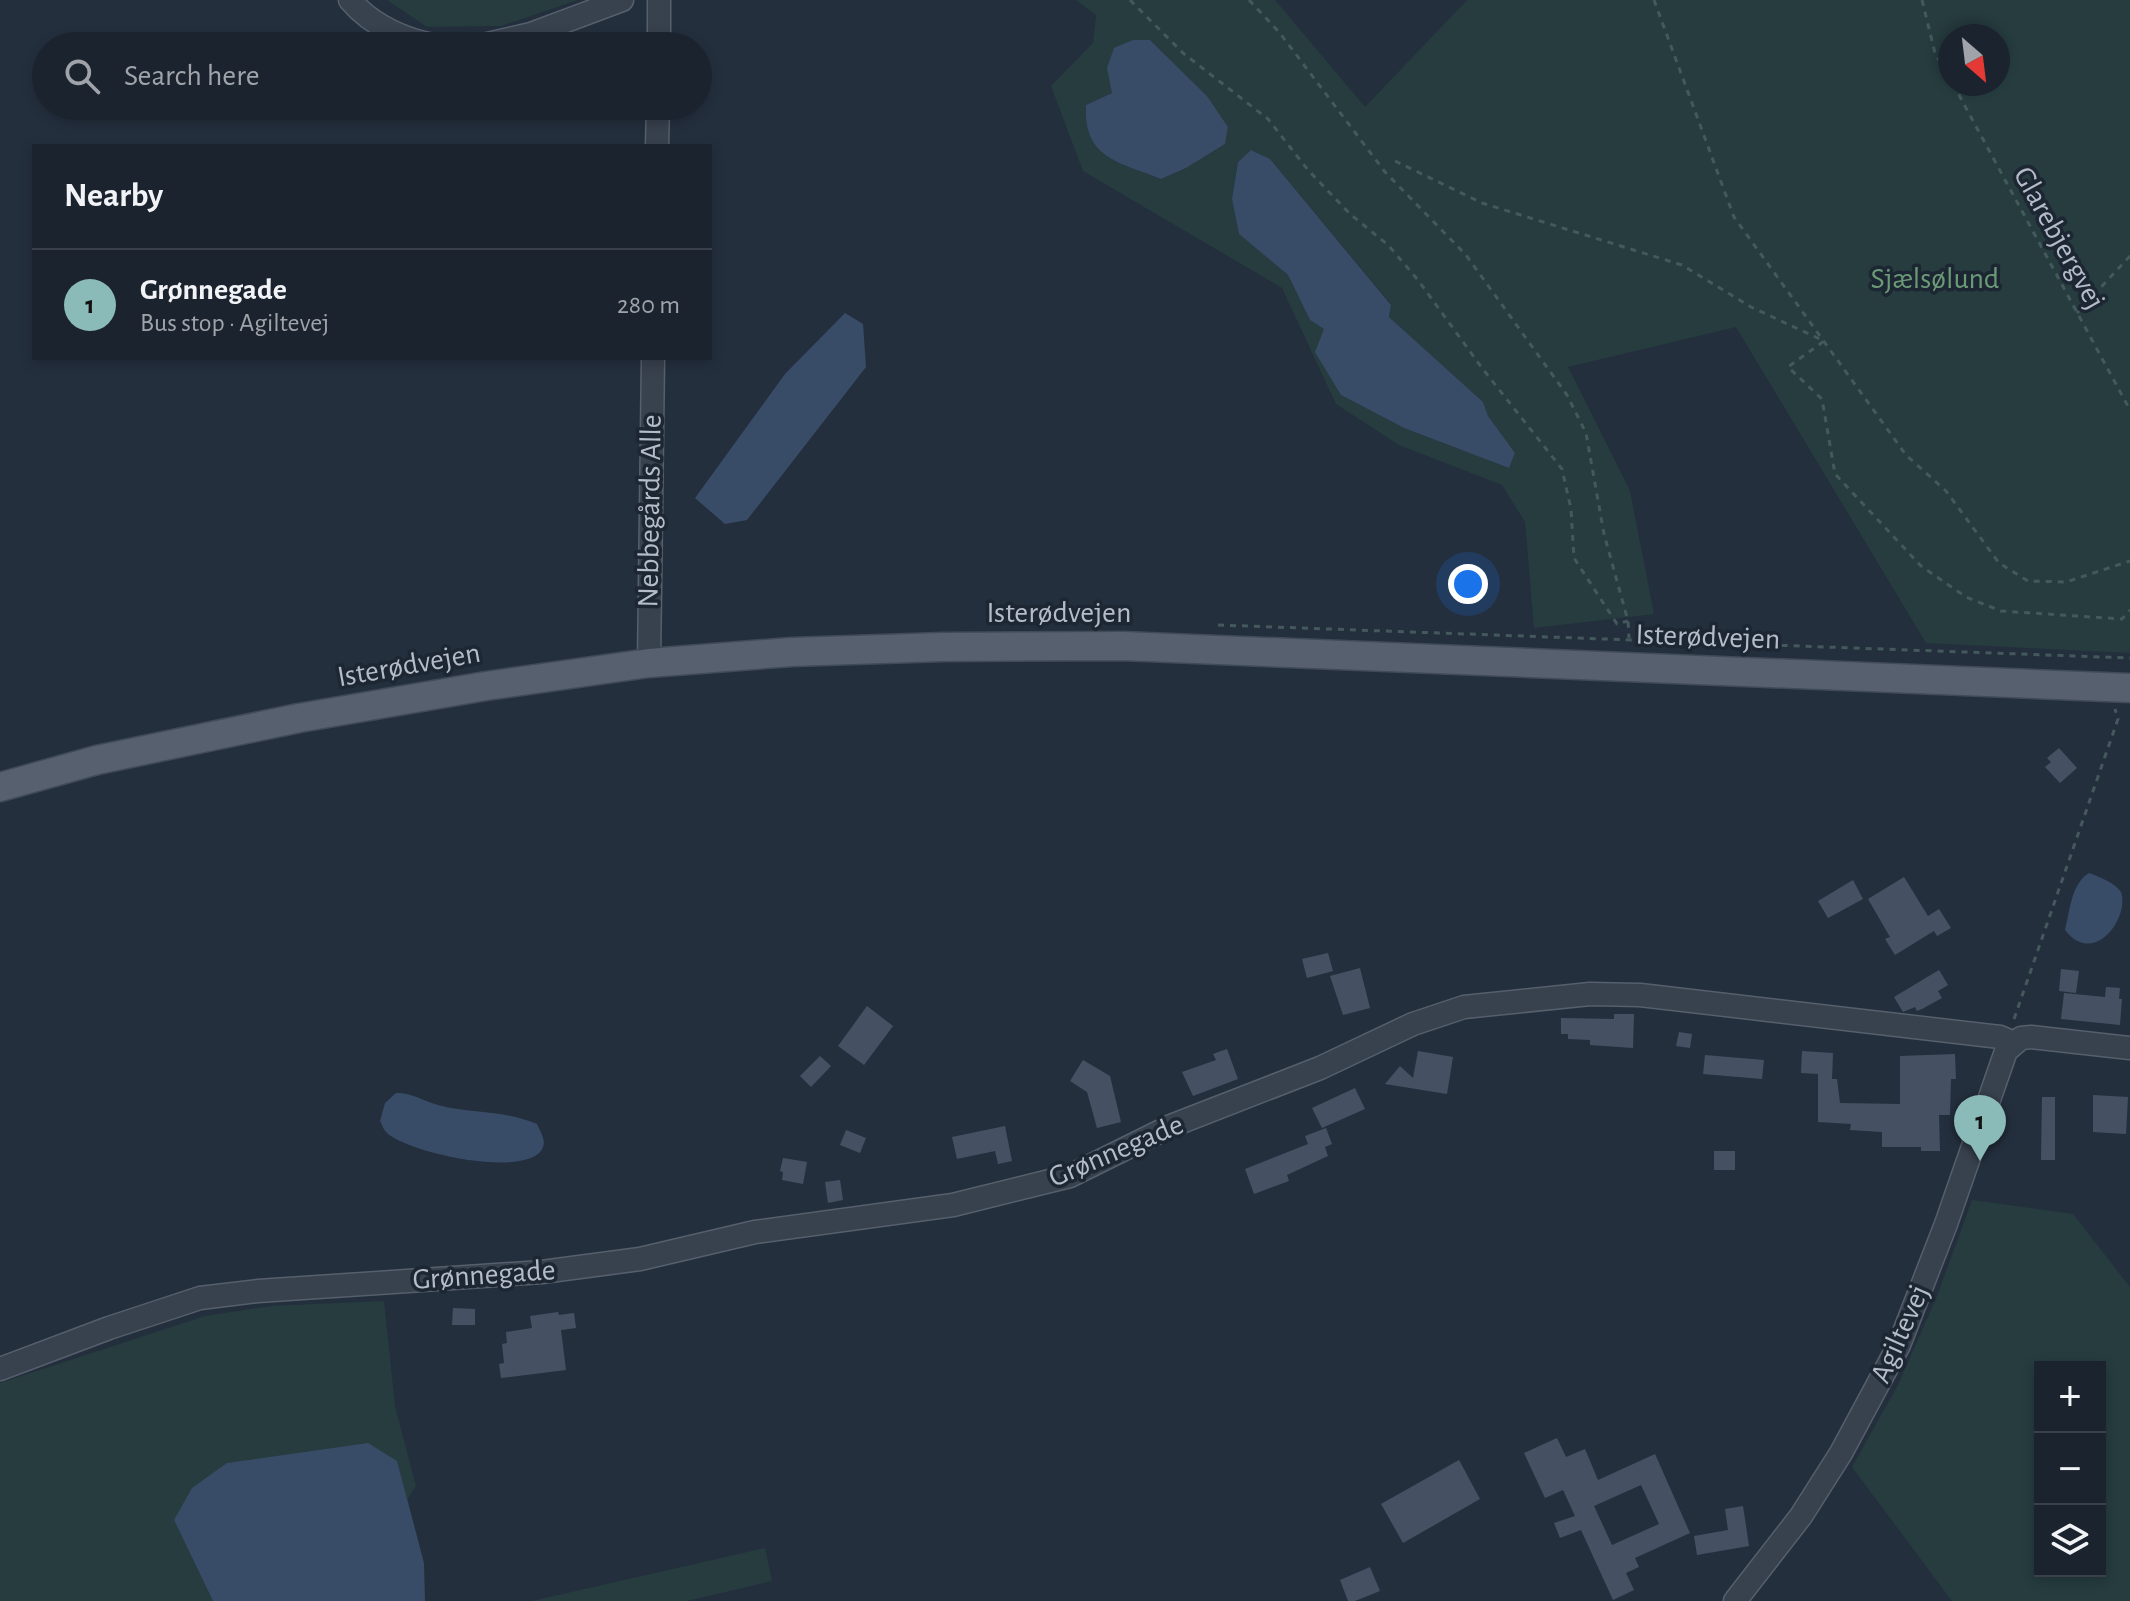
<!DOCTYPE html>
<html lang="en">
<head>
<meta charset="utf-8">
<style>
  body { margin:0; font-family:"Alegreya Sans",sans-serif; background:#282f3a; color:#f1f3f6 }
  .controls { position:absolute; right:24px; bottom:24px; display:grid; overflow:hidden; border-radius:0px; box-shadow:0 4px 12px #0003 }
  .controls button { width:72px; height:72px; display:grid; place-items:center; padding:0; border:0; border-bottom:2px solid #39404a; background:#1b232e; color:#f1f3f6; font:40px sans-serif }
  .compass { position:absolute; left:1938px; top:24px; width:72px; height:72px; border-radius:50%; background:#1b232e; box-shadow:0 4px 12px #0003; rotate:152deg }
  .you { position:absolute; left:1468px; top:584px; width:28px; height:28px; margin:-20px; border:6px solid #fff; border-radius:50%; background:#1a73e8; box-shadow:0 0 0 12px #1a73e833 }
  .badge { display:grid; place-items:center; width:52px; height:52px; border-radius:50%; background:#8bbbb9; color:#111; font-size:26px; font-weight:700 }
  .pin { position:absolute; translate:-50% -66px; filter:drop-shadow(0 2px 4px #0008) }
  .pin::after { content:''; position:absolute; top:42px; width:28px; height:24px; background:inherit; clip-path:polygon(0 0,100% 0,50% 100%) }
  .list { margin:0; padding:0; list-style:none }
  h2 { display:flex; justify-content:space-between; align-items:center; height:104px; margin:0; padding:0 32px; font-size:34px }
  h2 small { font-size:26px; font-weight:400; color:#a0a4aa }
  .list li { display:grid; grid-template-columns:52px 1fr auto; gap:24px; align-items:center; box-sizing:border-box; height:112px; padding:0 32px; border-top:2px solid #39404a }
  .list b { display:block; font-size:30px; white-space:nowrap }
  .list p { margin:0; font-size:26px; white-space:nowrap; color:#a0a4aa }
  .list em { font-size:26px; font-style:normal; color:#a0a4aa }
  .icon { flex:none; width:44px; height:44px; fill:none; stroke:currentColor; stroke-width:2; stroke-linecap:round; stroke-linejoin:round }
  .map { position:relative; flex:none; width:2130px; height:1601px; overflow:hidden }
  .search { position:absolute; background:#1b232e; box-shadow:0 4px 12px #0003; left:32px; top:32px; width:680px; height:88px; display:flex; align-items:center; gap:20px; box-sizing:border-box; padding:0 28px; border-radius:44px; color:#a0a4aa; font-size:30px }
  .panel { position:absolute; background:#1b232e; box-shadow:0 4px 12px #0003; left:32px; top:144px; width:680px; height:216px; border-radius:0px }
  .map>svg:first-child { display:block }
  .green { fill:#263c3f; fill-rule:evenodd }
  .water { fill:#394c67 }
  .building { fill:#455162; fill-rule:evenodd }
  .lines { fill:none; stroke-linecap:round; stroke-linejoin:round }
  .minor-casing { stroke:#565f6c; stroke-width:25 }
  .major-casing { stroke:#414a57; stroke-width:31 }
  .path { stroke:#44595c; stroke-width:3; stroke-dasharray:6 6; stroke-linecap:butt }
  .minor { stroke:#38414e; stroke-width:22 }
  .major { stroke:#56606e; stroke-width:28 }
  .labels { text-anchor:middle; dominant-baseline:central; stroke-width:7; stroke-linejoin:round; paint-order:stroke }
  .street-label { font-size:30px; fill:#b4bcc9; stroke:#1d2633 }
  .park-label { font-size:30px; fill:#6b9a76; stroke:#1d2633 }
</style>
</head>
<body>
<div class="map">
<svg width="2130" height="1601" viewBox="0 0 2130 1601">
  <rect width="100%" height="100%" fill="#242f3e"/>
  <!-- green -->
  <path class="green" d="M387,0H578L501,26L427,27Z
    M1076,0H1275L1365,107L1467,0H2130V653L1926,643L1736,327L1568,367L1630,491L1654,614L1534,628L1525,522L1502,485L1399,445L1336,404L1282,288L1083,171L1051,86L1093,43L1096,15ZM1950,36H1998V84H1950ZM1150,40L1207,96L1228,127L1225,144L1186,168L1161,179C1119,162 1083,159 1086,105L1112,93ZM1251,150L1270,159L1391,304L1389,317L1483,402L1488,416L1515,453L1509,468L1404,428L1341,395L1325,329L1310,320L1288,275L1239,234L1232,199L1238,162Z
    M1972,1200L2073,1214L2130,1287V1601H1952L1852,1467L1898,1385L1937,1296ZM2040,1367H2100V1571H2040Z
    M384,1301L395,1406L416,1486L407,1500L397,1461L289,1456L228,1463L174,1520L213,1601H0V1383L205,1316L271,1306Z
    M765,1548L772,1581L687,1601H532Z"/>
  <!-- water -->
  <path class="water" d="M1133,40H1150L1207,96L1228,127L1225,144L1186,168L1161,179C1119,162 1083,159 1086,105L1112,93L1107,68L1114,48Z
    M1251,150L1270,159L1391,305L1389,317L1483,402L1488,416L1515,453L1509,468L1404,428L1341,395L1315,352L1324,329L1310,320L1288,275L1239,234L1232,199L1238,162Z
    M845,313L863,324L866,367L747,520L725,524L695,498L785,374Z
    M2089,873C2100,877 2115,883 2121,892C2130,917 2094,968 2065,930C2070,911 2071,884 2089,873Z
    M396,1093C413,1093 423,1101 438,1105C471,1114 506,1110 537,1124C540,1131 546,1140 543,1147C531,1180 406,1153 386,1132C383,1129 382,1124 380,1121L385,1103Z
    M368,1443L397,1461L424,1563L425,1601H213L174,1520L192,1488L227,1463Z"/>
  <!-- building -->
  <path class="building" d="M2059,748L2077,768L2060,783L2045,767L2051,762L2047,758Z
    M1904,877L1928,916L1939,909L1951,928L1937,936L1934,931L1895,955L1885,939L1890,937L1868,899Z
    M1853,880L1863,899L1828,918L1818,901Z
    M1328,953L1333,971L1307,978L1302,959Z
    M1360,968L1370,1008L1343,1015L1330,976Z
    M2061,969L2079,971L2076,993L2059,991Z
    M1939,970L1948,985L1938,991L1942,998L1922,1009L1917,1011L1915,1007L1903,1012L1894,997Z
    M2106,987L2120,988L2119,999H2122L2120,1025L2061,1019L2064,993L2105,997Z
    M867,1006L893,1026L864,1065L838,1046Z
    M1614,1014H1634L1633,1048L1590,1045V1040L1568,1039V1034H1561V1018L1614,1019Z
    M1679,1032L1692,1034L1690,1048L1676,1046Z
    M1227,1049L1238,1079L1193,1096L1182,1072L1216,1060L1213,1054Z
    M1418,1051L1453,1057L1447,1094L1385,1084L1400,1066L1413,1078Z
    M1802,1051L1833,1053L1832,1079H1837L1840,1103L1900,1104V1056L1955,1054L1956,1079H1951L1950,1115H1939L1940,1151H1921V1147H1882V1132L1850,1130L1851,1124L1818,1122V1074L1801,1073Z
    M1705,1055L1764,1060L1762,1079L1703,1074Z
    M820,1056L831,1066L811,1087L800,1076Z
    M1083,1060L1110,1076L1121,1122L1097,1128L1087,1092L1070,1081Z
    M1355,1088L1365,1109L1322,1128L1312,1108Z
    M2093,1095L2128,1097L2126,1134L2093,1132Z
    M2042,1097H2055V1160H2041Z
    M1005,1126L1012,1161L998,1164L995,1151L957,1159L952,1137Z
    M1326,1128L1332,1144L1325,1147L1328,1156L1287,1175L1289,1181L1254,1194L1245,1169L1308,1144L1305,1136Z
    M846,1130L866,1138L860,1153L840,1145Z
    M1714,1151H1735V1170H1714Z
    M783,1158L807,1162L803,1184L782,1180L783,1172L780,1171Z
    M840,1180L843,1200L828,1203L825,1182Z
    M453,1308L475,1309V1325H452Z
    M558,1312L559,1315L574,1313L576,1328L561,1330L566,1370L501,1378L499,1364L504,1363L502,1344L507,1343L506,1332L532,1328L530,1316Z
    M1557,1438L1566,1457L1585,1449L1598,1480L1655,1454L1690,1533L1635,1558L1639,1567L1626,1573L1634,1590L1613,1600L1581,1530L1560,1538L1554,1523L1575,1516L1563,1490L1545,1498L1524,1453ZM1641,1485L1659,1524L1612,1545L1594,1506Z
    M1459,1460L1480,1499L1403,1543L1381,1504Z
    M1743,1506L1749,1546L1697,1555L1694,1536L1728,1530L1725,1509Z
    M1370,1567L1380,1591L1355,1601H1348L1340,1580Z"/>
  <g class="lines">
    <defs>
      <path id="minor" d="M350,0C372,26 406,41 439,46
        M479,46L531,34L622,0
        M659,46V0
        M657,146L658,106
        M649,663L653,358
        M0,1369L109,1328L200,1298L258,1291L542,1272L640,1259L755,1232L953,1205L1070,1176L1171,1126L1320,1068L1413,1024L1464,1007L1590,994L1640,995L2000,1037L2014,1043
        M1735,1601L1801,1516L1841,1453L1899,1345L1946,1224L2006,1051L2021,1038L2031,1037L2130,1048"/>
      <path id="major" d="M0,787L97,760L299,718L486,686L649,663L792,652L943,647L1123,646L2130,688"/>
    </defs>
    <!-- minor casing -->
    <use href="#minor" class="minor-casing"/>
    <!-- major casing -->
    <use href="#major" class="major-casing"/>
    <!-- path -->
    <path class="path" d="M1130,0L1183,53L1268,119L1308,170L1350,214L1388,245L1418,280L1482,368L1562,469L1571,509L1574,558L1617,624L1628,621
      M1249,0L1279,32L1385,172L1466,255L1567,395L1586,433L1604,534L1628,621L1629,638
      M1654,0L1734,217L1906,455L1946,491L1999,563L2028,581L2066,582L2130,561
      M1922,0L1935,53L1950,79
      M1953,84L2130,410
      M1395,161L1482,203L1682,265L1751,307L1824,341L1788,367L1822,399L1835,474L1921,566L1966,597L2001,611L2122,619L2130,610
      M2077,313L2130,256
      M1218,625L2130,658
      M2014,1019L2118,719L2115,709"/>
    <!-- minor -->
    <use href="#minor" class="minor"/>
    <!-- major -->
    <use href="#major" class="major"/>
  </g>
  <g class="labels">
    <!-- street labels -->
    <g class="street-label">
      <text transform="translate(2059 238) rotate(61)">Glarebjergvej</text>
      <text transform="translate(650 511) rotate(-89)">Nebbegårds Alle</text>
      <text x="1059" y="613">Isterødvejen</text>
      <text transform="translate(1708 637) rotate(2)">Isterødvejen</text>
      <text transform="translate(409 665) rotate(-10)">Isterødvejen</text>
      <text transform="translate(1116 1151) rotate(-23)">Grønnegade</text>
      <text transform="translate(484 1275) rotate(-4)">Grønnegade</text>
      <text transform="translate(1900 1334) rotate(-66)">Agiltevej</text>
    </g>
    <!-- park labels -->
    <g class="park-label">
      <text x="1935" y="279">Sjælsølund</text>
    </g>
  </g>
</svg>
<div class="controls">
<button>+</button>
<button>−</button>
<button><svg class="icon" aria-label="layers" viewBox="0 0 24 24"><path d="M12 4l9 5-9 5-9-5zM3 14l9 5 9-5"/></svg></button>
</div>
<svg class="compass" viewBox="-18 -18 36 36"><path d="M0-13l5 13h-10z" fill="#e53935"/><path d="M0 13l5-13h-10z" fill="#a0a4aa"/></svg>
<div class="you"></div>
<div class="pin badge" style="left:1980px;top:1161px">1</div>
<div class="search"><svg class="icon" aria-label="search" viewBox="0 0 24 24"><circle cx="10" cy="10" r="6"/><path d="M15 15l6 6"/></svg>Search here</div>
<section class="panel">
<h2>Nearby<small></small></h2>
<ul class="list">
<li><span class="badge">1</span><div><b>Grønnegade</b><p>Bus stop · Agiltevej</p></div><em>280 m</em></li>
</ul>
</section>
</div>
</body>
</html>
